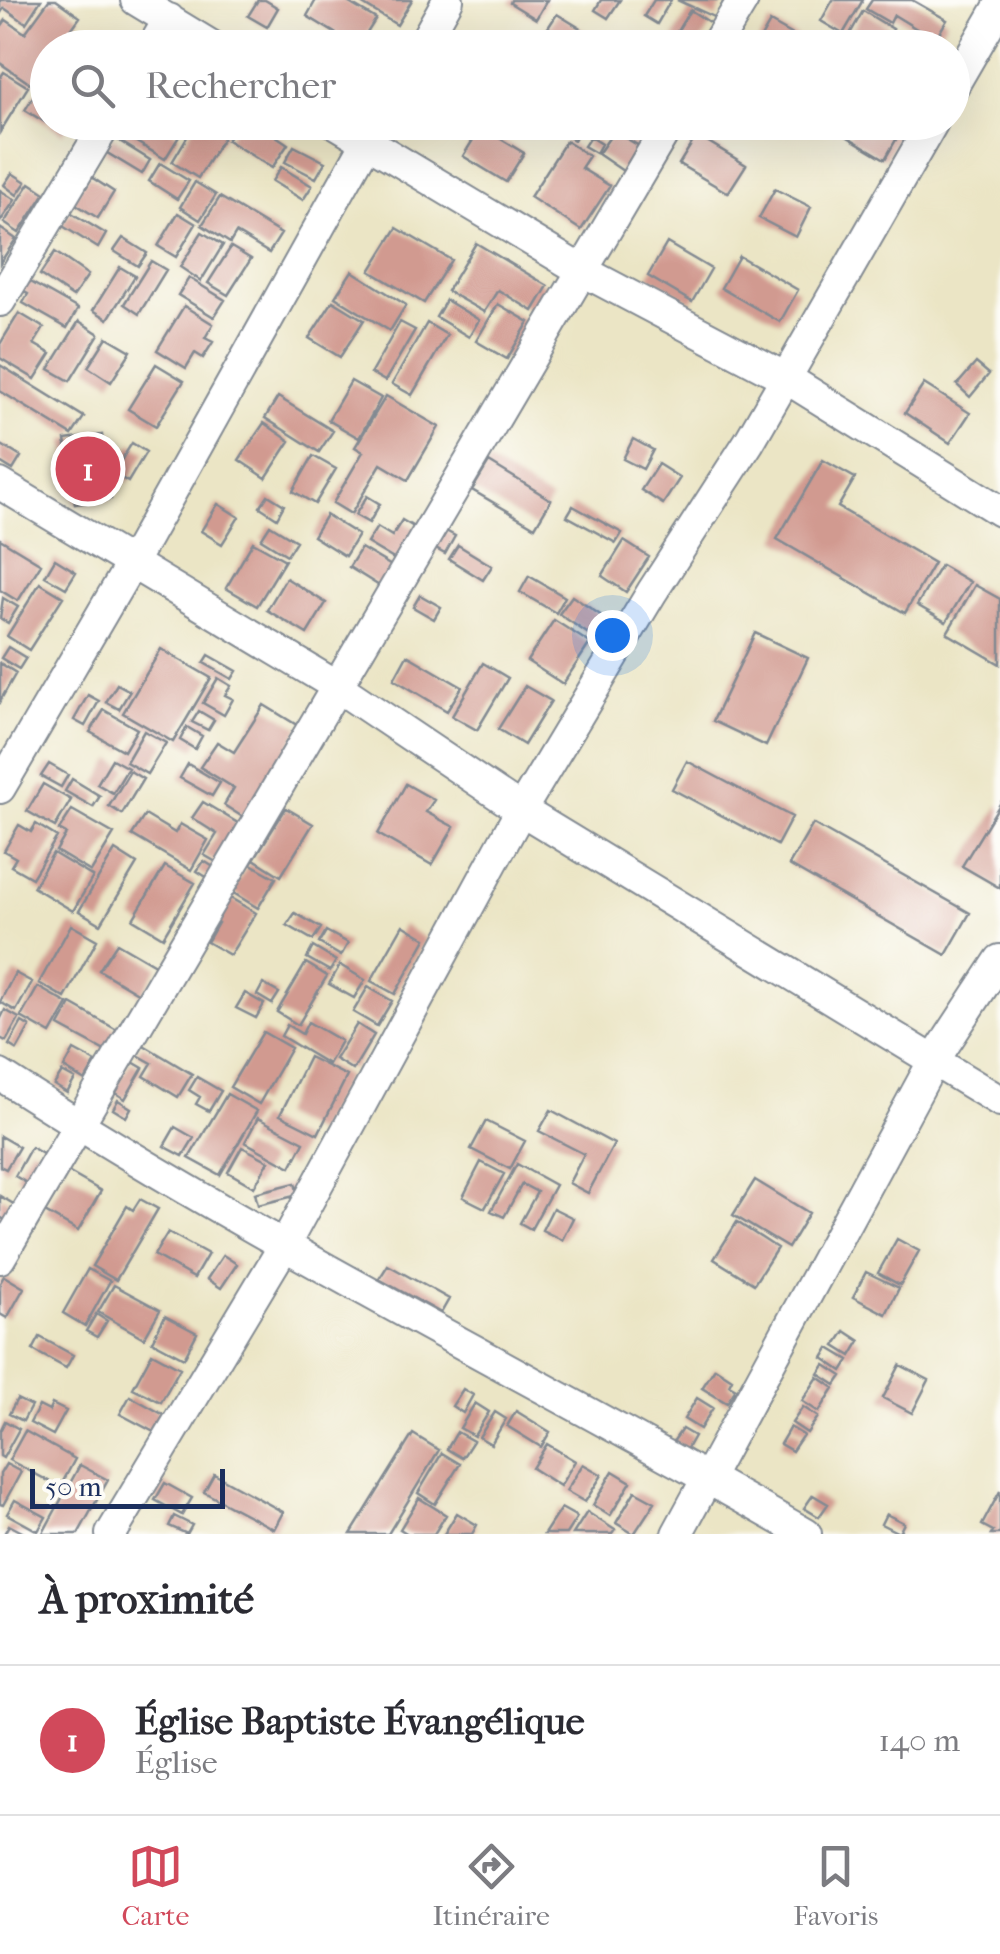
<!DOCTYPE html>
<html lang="fr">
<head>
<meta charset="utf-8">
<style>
  body { margin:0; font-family:"IM FELL French Canon",serif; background:#f7f7f7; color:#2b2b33 }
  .scale { position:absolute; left:30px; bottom:25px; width:195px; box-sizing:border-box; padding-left:10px; border:5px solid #1b2f5e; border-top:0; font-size:28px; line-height:35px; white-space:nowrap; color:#1b2f5e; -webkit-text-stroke:8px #fdfcf7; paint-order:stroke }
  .you { position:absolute; left:612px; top:635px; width:35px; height:35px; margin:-25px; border:8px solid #fff; border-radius:50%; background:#1a73e8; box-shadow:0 0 0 15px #1a73e833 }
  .badge { display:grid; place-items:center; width:65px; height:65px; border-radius:50%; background:#d1495b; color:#fff; font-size:32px; font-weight:700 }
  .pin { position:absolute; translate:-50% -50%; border:5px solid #fff; box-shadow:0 2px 10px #0006 }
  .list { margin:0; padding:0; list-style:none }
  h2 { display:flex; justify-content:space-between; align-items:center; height:130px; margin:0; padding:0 40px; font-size:42px }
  h2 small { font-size:32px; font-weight:400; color:#7c7c81 }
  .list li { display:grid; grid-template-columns:65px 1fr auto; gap:30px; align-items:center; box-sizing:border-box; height:150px; padding:0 40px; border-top:2px solid #e1e1e2 }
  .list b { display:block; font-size:38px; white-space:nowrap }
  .list p { margin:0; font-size:32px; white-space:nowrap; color:#7c7c81 }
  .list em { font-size:32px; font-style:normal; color:#7c7c81 }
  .icon { flex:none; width:55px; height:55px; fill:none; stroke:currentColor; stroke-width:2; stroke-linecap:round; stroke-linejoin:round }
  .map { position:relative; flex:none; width:1000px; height:1534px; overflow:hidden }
  .search { position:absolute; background:#fff; box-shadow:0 10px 40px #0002; left:30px; right:30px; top:30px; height:110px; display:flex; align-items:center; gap:25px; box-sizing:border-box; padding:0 35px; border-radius:55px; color:#7c7c81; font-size:38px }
  .sheet { height:280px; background:#fff }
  nav { display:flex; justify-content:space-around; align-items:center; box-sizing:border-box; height:140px; border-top:2px solid #e1e1e2; background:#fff; font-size:28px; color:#7c7c81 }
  nav a { display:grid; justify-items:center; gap:5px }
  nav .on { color:#d1495b }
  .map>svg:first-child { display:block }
  .building { fill:#d19a90 }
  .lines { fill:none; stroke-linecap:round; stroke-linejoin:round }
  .minor-casing { stroke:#838a92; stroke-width:34 }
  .minor { stroke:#fff; stroke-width:30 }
</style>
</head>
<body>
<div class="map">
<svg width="1000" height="1534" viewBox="0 0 1000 1534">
  <rect width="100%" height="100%" fill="#fdfcf7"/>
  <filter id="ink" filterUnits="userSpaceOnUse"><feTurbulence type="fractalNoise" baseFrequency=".01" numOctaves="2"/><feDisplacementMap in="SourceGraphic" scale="20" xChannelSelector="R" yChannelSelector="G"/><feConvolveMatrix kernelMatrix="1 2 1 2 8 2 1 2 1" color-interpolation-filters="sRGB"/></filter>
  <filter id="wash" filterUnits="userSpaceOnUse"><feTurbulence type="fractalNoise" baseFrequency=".0048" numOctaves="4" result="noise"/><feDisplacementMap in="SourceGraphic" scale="40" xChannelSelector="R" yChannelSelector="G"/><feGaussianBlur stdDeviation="2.25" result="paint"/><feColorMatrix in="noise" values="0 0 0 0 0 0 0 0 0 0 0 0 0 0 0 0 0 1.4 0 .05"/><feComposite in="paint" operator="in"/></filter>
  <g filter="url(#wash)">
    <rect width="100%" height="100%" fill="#ebe5c5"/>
    <g id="blocks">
      <!-- building -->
      <path class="building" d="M0,0H41L26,23L4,8L0,14Z
        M49,0H56L80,17L58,48H48V63L32,85L0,63V28L6,20L25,33Z
        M258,0H265L278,8L267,27L248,16Z
        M316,0H344L376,19L358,47L307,16Z
        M356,0H412L397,25Z
        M511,0H547L536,19L510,3Z
        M601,0H620L608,18L595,10Z
        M654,0H671L657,24L644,16Z
        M677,0H724L716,18Z
        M833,0H863L843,34L821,21Z
        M872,0H912L947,20L935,40L894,15L890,23L866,9Z
        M690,10L712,24L697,48H688L673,38Z
        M863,11L893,29L883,48H842Z
        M557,14L588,33L579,48H565L544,34Z
        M770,22L816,48H766L758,43Z
        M4,72L28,87L0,132V78Z
        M36,92L48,99V122H69L63,133L25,110Z
        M117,122H159L180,135L165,159L113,128Z
        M196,122H233L198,178L172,162Z
        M238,122H255L288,144L272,168L227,140Z
        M545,122H584L574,140Z
        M626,122H657L647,139L624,125Z
        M857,122H906L885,159L848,137Z
        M481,127L524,153L506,182L463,156Z
        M614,131L639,146L623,171L598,154Z
        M697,135L746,165L728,193L679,164Z
        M113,137L150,160L142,174L104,151Z
        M590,137L601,144L596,153L584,146Z
        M566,141L589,156L581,168L610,186L581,230L530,197Z
        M294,146L325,162L316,178L285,162Z
        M160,163L189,181L177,199L149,181Z
        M281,167L312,186L303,200L272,181Z
        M12,173L26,182L17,195L4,185Z
        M88,175L114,192L98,218L71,201Z
        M195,182L216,195L200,220L180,207Z
        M30,183L45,193L19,233L4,223Z
        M775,189L811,207L796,237L759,218Z
        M0,190L15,200L0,222Z
        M220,197L281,234L269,253L236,233L230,243L202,225Z
        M70,212L106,234L98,248L61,225Z
        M178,213L196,224L176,257L158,246Z
        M0,228L16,239L0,263Z
        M397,228L451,260L424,303L370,271Z
        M202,232L223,245L201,281L180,267Z
        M123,238L147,253L138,266L114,251Z
        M476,243L548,286L533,311L498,290L484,312L447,291Z
        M667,243L711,269L692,302L648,276Z
        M231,247L251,259L228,295L208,283Z
        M55,252L88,275L73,297L40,275Z
        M739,256L798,290L780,322L721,288Z
        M151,261L166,270L139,314L124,304Z
        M120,267L135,276L108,319L93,310Z
        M352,271L406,305L390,331L335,297Z
        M189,278L225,300L214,317L178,295Z
        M27,280L78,309L67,328L23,303L28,294L21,290Z
        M446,300L479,320L469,337L436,317Z
        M333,301L364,320L340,357L309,338Z
        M498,304L529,322L507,359L476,341Z
        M184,306L213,324L205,338L213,342L203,358L195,353L186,368L157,350Z
        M19,313L44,328L34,344L51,354L35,379L0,358V344Z
        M79,321L99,334L70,381L49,369Z
        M400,322L415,330L385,381L371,373Z
        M427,323L447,335L412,395L392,384Z
        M107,337L131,351L111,382L88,367Z
        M976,363L989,374L970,397L957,385Z
        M156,364L184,381L156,426L128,409Z
        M0,365L84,417L72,435L0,391Z
        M351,381L381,398L359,438L328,420Z
        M924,384L970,413L950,443L905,413Z
        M386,396L439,427L408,480L381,464L351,514L333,503L363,452L355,447Z
        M278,397L333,431L319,452L265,418Z
        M264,423L290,441L266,478L239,460Z
        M102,435L111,499L75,504L65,440Z
        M633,439L653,450L643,469L623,459Z
        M132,443L146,452L128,482L113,473Z
        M0,444L21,457L13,470L0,462Z
        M313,456L336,469L315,504L293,491Z
        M823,460L855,478L838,507L934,563L905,613L777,539Z
        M489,462L551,500L535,527L472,490Z
        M658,464L680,478L663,504L641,490Z
        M268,495L284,505L277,518L260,507Z
        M367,496L380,504L369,523L355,515Z
        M218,504L239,517L222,544L201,531Z
        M573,506L622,533L616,543L567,516Z
        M326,515L358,535L345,556L313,536Z
        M402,520L417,529L397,561L367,543L377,527L392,536Z
        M270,525L296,541L287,555L261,539Z
        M444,530L455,536L445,554L434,548Z
        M0,539L41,564L18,601L0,590Z
        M624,541L649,557L626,592L602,576Z
        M253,542L285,560L257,606L226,588Z
        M458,545L492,566L483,580L449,559Z
        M361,548L393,567L381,587L349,567Z
        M55,559L76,572L66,588L45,576Z
        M941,565L970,582L946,622L917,605Z
        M529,576L565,597L556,613L520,592Z
        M286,578L326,603L307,634L267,610Z
        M40,583L63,597L29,650L7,636Z
        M975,585L1000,599V664L947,633Z
        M420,595L441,607L434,619L413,607Z
        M572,596L608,620L596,639L559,614Z
        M3,598L18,607L8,623L0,618Z
        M554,620L590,643L563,684L527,661Z
        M755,633L808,658L766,746L713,721Z
        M8,647L26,658L19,669L1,658Z
        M161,649L211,678L173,742L123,713Z
        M209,655L237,671L232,679L204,663Z
        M407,655L462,687L447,711L394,679Z
        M0,663L16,673L0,701Z
        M483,663L508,678L477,730L452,716Z
        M218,678L231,686L225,695L233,699L224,715L203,703Z
        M117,684L130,691L119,709L106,702Z
        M525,686L551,701L524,745L498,729Z
        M88,695L99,701L85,726L74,720Z
        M264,705L300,727L249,821L224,805L234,788L200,767L217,742L234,752Z
        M104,710L137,729L124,751L90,732Z
        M199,711L214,720L208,730L192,722Z
        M187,727L202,736L195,749L180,740Z
        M144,731L166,743L147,774L126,762Z
        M112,759L128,768L113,793L97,784Z
        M687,761L792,817L777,845L672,789Z
        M49,764L68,775L61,787L41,776Z
        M188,764L220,783L212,796L180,778Z
        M130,771L143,779L122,814L109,806Z
        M72,779L100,796L93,807L65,791Z
        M43,784L71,800L55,827L27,811Z
        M406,784L434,800L426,812L454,827L432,865L378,834Z
        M203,802L241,825L218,863L204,855L217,834L192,818Z
        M1000,804V888L962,866Z
        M286,808L313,824L281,876L254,859Z
        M72,810L114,834L91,872L56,851L66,834L59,830Z
        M145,815L175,833L180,824L208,840L191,870L132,835Z
        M36,824L57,837L32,878L11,866L16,858L4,851L19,825L31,832Z
        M813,824L970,913L946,955L789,865Z
        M115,850L137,864L101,924L79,911Z
        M53,853L93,877L73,911L33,887Z
        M204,861L215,868L208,878L197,871Z
        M249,863L276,878L258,908L232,892Z
        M165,866L195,883L163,937L133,919Z
        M227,896L256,913L230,955L207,942L218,923L213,920Z
        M295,913L321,928L313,940L287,925Z
        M71,925L97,940L65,998L39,983Z
        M403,925L426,939L395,994L371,981Z
        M326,931L348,943L341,956L319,943Z
        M117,943L158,967L141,995L99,970Z
        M313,947L336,961L330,971L307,958Z
        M306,963L327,976L298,1025L277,1012Z
        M340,965L365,980L354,998L329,984Z
        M15,973L32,982L16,1011L0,1002Z
        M263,984L279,993L272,1004L257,995Z
        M38,987L68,1004L51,1034L21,1017Z
        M368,987L392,1001L377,1026L353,1012Z
        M245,993L264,1004L256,1018L236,1008Z
        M71,1004L117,1030L105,1051L59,1026Z
        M5,1010L19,1018L6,1041L0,1038V1020Z
        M22,1022L30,1027L17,1050L9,1045Z
        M308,1022L341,1041L328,1064L281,1036L287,1025L302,1034Z
        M357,1024L374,1035L353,1070L335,1059Z
        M263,1032L291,1048L259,1104L230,1087Z
        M142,1044L192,1074L178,1097L144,1076L152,1063L136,1054Z
        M74,1050L96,1062L85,1081L64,1068Z
        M309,1057L347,1076L318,1134L280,1115Z
        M131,1061L143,1068L125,1099L113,1091Z
        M62,1072L75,1079L67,1093L54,1085Z
        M197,1077L221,1091L209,1111L196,1104L200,1097L189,1090Z
        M227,1094L257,1111L220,1175L189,1158Z
        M118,1100L131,1108L126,1117L113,1109Z
        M551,1110L614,1144L588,1193L569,1183L584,1154L539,1131Z
        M258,1118L304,1142L291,1167L245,1142Z
        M486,1121L525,1141L510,1169L471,1149Z
        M175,1127L194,1138L183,1156L164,1146Z
        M0,1136L19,1147L6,1169L0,1166Z
        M31,1147L46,1156L30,1185L15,1176Z
        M242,1147L269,1161L254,1187L228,1172Z
        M481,1162L504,1174L485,1208L463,1197Z
        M517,1164L555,1185L531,1229L520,1223L537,1192L522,1184L504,1217L491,1211Z
        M68,1172L101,1191L78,1231L45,1212Z
        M755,1180L809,1213L788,1248L733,1215Z
        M295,1183L298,1195L258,1205L255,1193Z
        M0,1196L17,1206L8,1222L0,1217Z
        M140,1199L158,1209L116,1280L92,1266L127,1206L133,1210Z
        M553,1208L573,1218L562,1240L542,1230Z
        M737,1222L777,1248L754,1284L714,1259Z
        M168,1232L208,1254L194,1278L154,1255Z
        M897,1239L919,1251L900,1285L878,1273Z
        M223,1255L237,1264L221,1288L207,1279Z
        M388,1265L449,1299L441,1313L379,1279Z
        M88,1269L110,1281L85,1326L63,1313Z
        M866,1272L899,1288L886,1314L853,1297Z
        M4,1276L24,1288L7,1318L0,1314V1283Z
        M114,1285L160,1310L144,1338L98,1312Z
        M96,1314L107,1321L97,1337L86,1331Z
        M165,1316L197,1333L184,1358L152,1341Z
        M845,1331L860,1341L851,1356L835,1346Z
        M40,1337L73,1355L66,1368L33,1350Z
        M829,1348L849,1360L842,1371L823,1358Z
        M152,1353L180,1368L161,1402L133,1388Z
        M825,1365L842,1376L836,1385L819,1374Z
        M900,1365L929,1380L912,1413L883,1398Z
        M715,1368L732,1379L729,1385L736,1389L727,1403L702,1388Z
        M818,1377L834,1388L819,1412L802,1401Z
        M463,1389L473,1395L463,1413L452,1406Z
        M130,1396L164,1415L154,1432L120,1414Z
        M697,1398L713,1408L700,1429L684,1419Z
        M17,1399L31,1406L23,1421L9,1414Z
        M475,1403L489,1412L474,1436L460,1428Z
        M52,1404L66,1411L53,1435L30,1423L39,1406L49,1411Z
        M803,1407L818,1417L807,1433L792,1423Z
        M516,1411L550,1432L541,1447L507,1426Z
        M495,1412L506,1419L491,1444L479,1437Z
        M5,1421L19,1429L3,1458L0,1456V1431Z
        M790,1427L803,1435L792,1451L780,1444Z
        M682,1429L694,1436L686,1450L673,1442Z
        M25,1431L75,1459L60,1487L9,1460Z
        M457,1432L473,1441L462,1458L447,1449Z
        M413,1434L439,1450L388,1534H351Z
        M547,1444L575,1461L560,1486L532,1468Z
        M442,1453L460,1464L435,1504L418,1493Z
        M6,1464L21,1472L3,1505L0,1504V1474Z
        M583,1464L602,1475L585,1502L566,1491Z
        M80,1465L108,1480L78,1534H45L43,1533Z
        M613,1471L631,1482L610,1516L593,1505Z
        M214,1474L283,1512L274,1529L204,1492Z
        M165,1483L192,1498L182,1515L155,1500Z
        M635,1491L655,1502L634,1534L616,1523Z
        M1000,1491V1534H991L993,1531L982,1525Z
        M813,1495L828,1504L819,1517L804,1508Z
        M419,1498L446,1515L434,1534H408L400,1529Z
        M15,1500L46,1517L38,1531L7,1514Z
        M561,1508L577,1517L566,1534H544Z
        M587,1512L615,1530L612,1534H573Z
        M457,1513L477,1525L472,1534H444Z
        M886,1514L904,1523L899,1533L881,1524Z
        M174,1516L192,1525L187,1534L169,1526Z
        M9,1525L26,1534H4Z"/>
    </g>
  </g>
  <g filter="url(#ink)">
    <use href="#blocks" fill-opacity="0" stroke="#838a92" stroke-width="2.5"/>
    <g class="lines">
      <defs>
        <path id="minor" d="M136,0L215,48
          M152,48L169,19
          M421,48L448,0
          M714,48L743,0
          M952,88L1000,5
          M334,122L581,270L786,378L1000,511
          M0,301L107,122
          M0,484L338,687L521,810L1000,1101
          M0,788L131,564L378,122
          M0,1075C260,1243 538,1380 806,1534
          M0,1258L670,122
          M111,1534L284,1246L521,810L652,592L749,442L933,122
          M677,1534L933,1062L1000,960"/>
      </defs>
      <!-- minor casing -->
      <use href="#minor" class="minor-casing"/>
      <!-- minor -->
      <use href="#minor" class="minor"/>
    </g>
  </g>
</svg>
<div class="scale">50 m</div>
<div class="you"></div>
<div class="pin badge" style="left:88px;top:469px">1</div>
<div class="search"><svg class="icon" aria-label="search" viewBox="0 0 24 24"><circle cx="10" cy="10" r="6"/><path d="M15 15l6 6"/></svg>Rechercher</div>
</div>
<section class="sheet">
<h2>À proximité<small></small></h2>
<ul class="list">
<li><span class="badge">1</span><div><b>Église Baptiste Évangélique</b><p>Église</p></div><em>140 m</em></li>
</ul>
</section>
<nav>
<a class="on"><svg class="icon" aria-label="map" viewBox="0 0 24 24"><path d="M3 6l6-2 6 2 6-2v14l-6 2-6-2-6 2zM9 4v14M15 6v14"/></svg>Carte</a>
<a><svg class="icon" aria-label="directions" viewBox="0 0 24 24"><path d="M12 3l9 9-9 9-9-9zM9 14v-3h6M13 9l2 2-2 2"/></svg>Itinéraire</a>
<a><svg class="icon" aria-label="saved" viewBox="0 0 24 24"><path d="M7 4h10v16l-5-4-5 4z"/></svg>Favoris</a>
</nav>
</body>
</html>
